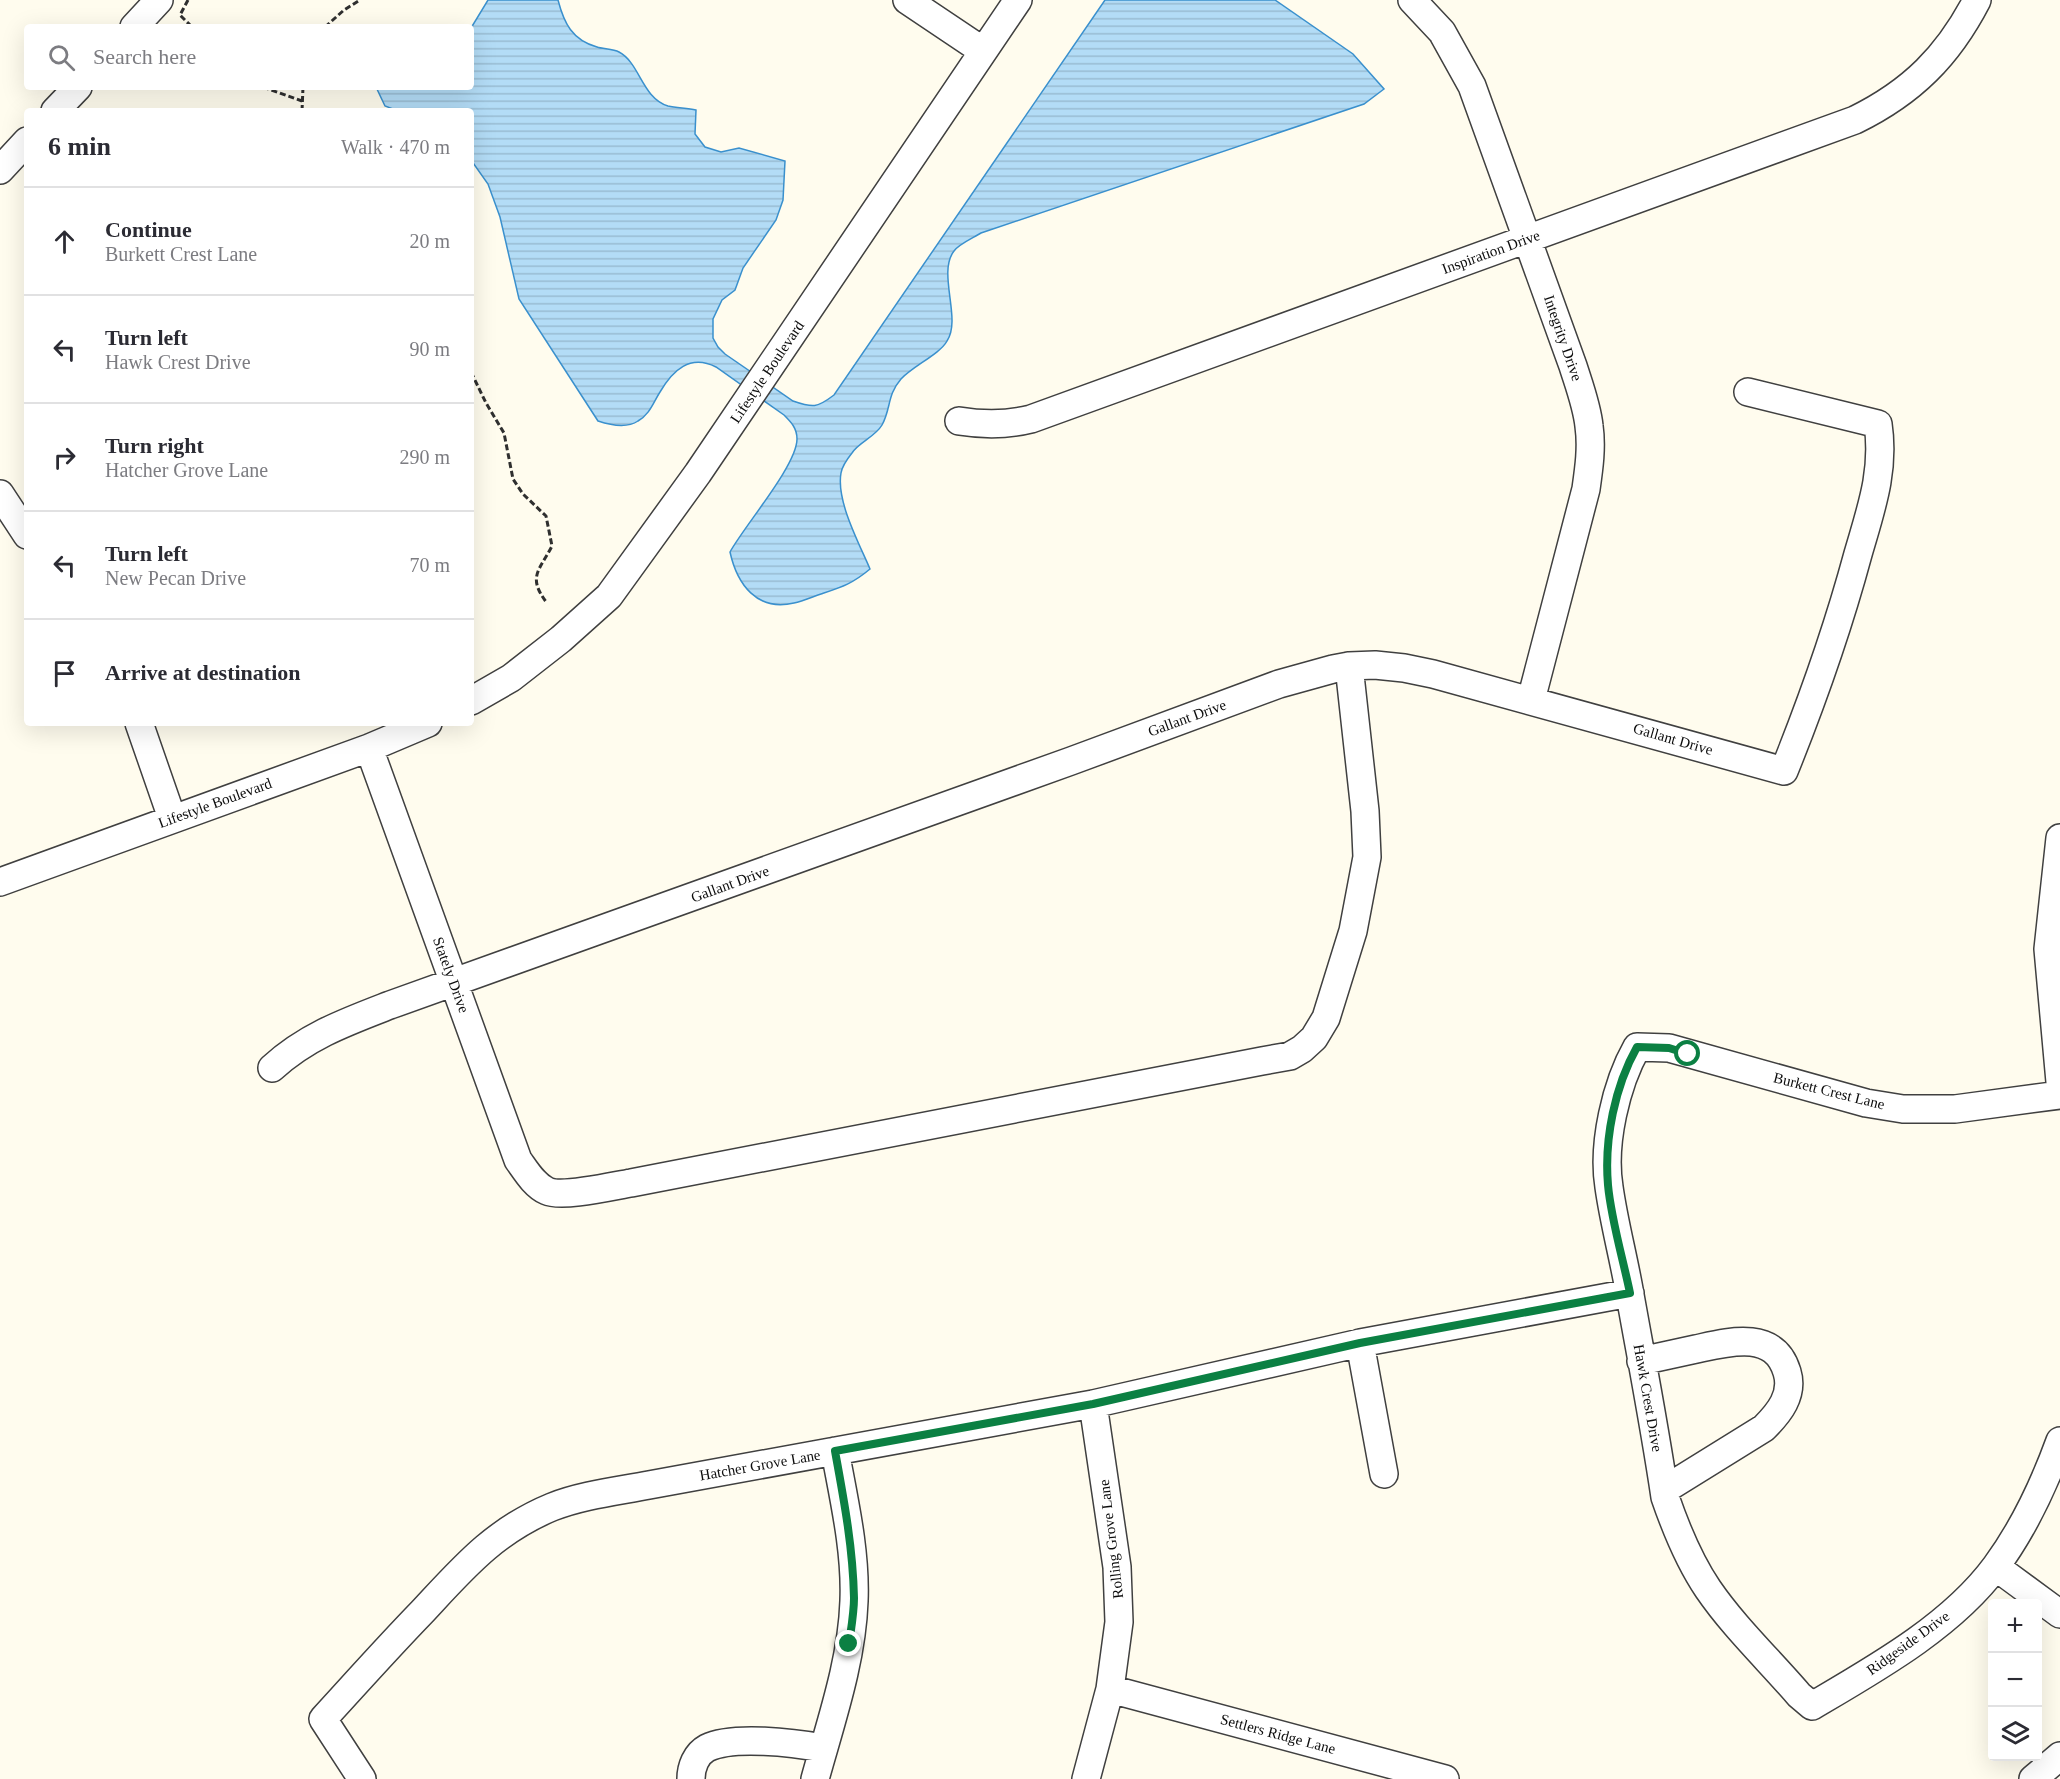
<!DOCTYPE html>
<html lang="en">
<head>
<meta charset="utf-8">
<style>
  body { margin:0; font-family:"Times New Roman",serif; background:#f7f7f7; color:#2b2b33 }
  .controls { position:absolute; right:18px; bottom:18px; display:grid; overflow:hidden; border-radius:6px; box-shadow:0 6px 24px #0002 }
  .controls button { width:54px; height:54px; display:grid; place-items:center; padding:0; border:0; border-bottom:2px solid #e1e1e2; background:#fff; color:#2b2b33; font:30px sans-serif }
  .stop { position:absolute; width:18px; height:18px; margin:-14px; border:4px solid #0b8043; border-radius:50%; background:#fff }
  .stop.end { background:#0b8043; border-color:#fff; box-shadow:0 2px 6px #0008 }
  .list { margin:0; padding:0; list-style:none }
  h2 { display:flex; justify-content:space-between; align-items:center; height:78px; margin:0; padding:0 24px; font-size:26px }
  h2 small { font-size:20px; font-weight:400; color:#7c7c81 }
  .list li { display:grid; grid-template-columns:39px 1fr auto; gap:18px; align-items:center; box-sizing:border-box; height:108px; padding:0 24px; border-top:2px solid #e1e1e2 }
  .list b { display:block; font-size:22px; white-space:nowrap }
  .list p { margin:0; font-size:20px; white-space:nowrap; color:#7c7c81 }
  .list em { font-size:20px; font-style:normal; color:#7c7c81 }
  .icon { flex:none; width:33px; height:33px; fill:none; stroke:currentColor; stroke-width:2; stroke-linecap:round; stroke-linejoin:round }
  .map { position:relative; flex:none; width:2060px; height:1779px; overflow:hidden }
  .search { position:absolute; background:#fff; box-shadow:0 6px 24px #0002; left:24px; top:24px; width:450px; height:66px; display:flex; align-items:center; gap:15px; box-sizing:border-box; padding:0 21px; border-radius:6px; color:#7c7c81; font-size:22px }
  .panel { position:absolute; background:#fff; box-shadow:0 6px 24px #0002; left:24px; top:108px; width:450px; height:618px; border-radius:6px }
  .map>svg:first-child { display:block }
  .water { fill:url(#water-rules); stroke:#3a90cd; stroke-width:1.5 }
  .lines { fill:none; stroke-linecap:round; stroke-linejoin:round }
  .minor-casing { stroke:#404040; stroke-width:30 }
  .path { stroke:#2f2f2f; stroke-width:3; stroke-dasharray:6 3; stroke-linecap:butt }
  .minor { stroke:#fff; stroke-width:27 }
  .route { stroke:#0b8043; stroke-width:8 }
  .labels { text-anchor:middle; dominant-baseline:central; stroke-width:6; stroke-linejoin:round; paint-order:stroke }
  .street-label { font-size:15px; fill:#0d0d0d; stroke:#fff }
</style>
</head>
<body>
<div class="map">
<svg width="2060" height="1779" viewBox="0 0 2060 1779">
  <defs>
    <pattern id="water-rules" width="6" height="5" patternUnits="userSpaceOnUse" patternTransform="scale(1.5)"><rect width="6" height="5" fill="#b3dcf6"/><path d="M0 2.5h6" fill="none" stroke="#99bcd2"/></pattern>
  </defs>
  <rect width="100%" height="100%" fill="#fffcee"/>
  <!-- water -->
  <path class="water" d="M488,0H558C564,23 572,40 597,47C603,49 613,49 619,52C640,63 642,98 668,106C677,108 687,108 696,110L695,134L705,147L721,152L739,148L785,161L783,200L776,220L743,268L735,290L722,300L713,319V338L718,347L725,354L793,401C813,408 817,408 834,395L1105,0H1275L1353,54L1384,89L1364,104L981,233C973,238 959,244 954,251C937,273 962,319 947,341C940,354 913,366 901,379C887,395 891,409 882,425C875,437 859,442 852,453C848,458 842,467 841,473C836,501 859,543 870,569C852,584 842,587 821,594C812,597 803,601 794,603C757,612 737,584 730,552C745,525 797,465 797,439C797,428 791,422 784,415L716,367C690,354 673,370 660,392C653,403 650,414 638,421C626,429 610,425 598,421L519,299L500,217L488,184L471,160V111H398L385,106L376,87H471V28Z"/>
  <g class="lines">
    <defs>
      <path id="minor" d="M907,0L983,51
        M1412,0L1442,32L1472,86L1573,366C1579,385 1587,406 1589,426C1592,447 1589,468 1586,489L1531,700
        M134,27L159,0
        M55,111L78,87
        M0,170L27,141
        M959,421C984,425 1007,425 1031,419L1855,120C1912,92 1948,56 1977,0
        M0,494L27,535
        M471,701L511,678L561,639L609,596L698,473L1018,0
        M139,723L172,818
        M369,748L518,1160C526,1171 534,1185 547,1191C562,1198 613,1186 631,1183L1262,1061L1290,1056L1302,1049L1314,1038L1326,1018L1353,931L1367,857L1365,811L1349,666
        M2060,838L2048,949L2060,1082
        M0,882L369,748L428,723
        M272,1068C307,1036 346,1022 390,1005L1071,761L1279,684L1333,669L1349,666L1375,665L1404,668L1433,674L1784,771C1813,699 1838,628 1858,554C1871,509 1885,471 1878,424L1748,392
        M2060,1095L1955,1109H1903L1866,1103L1669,1048L1637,1047C1616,1084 1602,1144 1609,1187C1614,1223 1624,1259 1630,1295C1642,1362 1655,1429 1665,1497C1676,1529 1689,1561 1708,1589C1734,1627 1769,1660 1799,1695L1812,1706C1875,1669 1952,1626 1996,1566C2024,1528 2044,1485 2060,1441
        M1360,1343L1384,1474
        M1641,1361C1659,1357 1678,1353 1696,1349C1728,1342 1774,1329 1787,1372C1794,1395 1779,1413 1764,1428L1664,1490
        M1996,1567L2060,1614
        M1110,1689L1445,1779
        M362,1779L323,1719C356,1683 388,1647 422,1612C463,1568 494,1531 552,1507C582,1495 618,1491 649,1485L1093,1404L1360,1343L1630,1293
        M691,1779C691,1767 696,1754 707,1748C733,1735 795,1743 823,1748
        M815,1779C831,1721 852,1661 854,1601C856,1551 844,1500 835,1451
        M1086,1779L1110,1689L1119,1622L1117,1567L1093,1404
        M2033,1779L2060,1756"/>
    </defs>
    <!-- minor casing -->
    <use href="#minor" class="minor-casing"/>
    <!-- path -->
    <path class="path" d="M188,0L180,15L192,27
      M325,27L344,10L360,0
      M263,87L302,101
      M302,111L303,87
      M471,372L486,403L504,433L513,479L523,494L546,516L552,546C539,571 527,577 547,603"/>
    <!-- minor -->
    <use href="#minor" class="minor"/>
  </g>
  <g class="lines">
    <!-- route -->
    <path class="route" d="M849,1644C851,1629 854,1613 854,1598C853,1548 844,1500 835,1451L1093,1404L1360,1343L1630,1293C1623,1259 1611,1219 1608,1185C1604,1139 1615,1086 1637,1047L1669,1048L1688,1054"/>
  </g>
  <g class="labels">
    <!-- street labels -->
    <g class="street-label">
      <text transform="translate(1491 252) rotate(-20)">Inspiration Drive</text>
      <text transform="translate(1563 338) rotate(71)">Integrity Drive</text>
      <text transform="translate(767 372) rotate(-56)">Lifestyle Boulevard</text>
      <text transform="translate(1187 718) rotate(-20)">Gallant Drive</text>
      <text transform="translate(1673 739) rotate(16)">Gallant Drive</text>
      <text transform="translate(215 803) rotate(-20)">Lifestyle Boulevard</text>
      <text transform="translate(730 884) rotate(-20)">Gallant Drive</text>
      <text transform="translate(451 975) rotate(70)">Stately Drive</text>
      <text transform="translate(1829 1091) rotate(14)">Burkett Crest Lane</text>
      <text transform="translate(1648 1398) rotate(80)">Hawk Crest Drive</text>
      <text transform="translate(760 1465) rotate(-10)">Hatcher Grove Lane</text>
      <text transform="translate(1111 1539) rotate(-97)">Rolling Grove Lane</text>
      <text transform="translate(1908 1643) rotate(-36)">Ridgeside Drive</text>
      <text transform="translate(1278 1734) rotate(15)">Settlers Ridge Lane</text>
    </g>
  </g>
</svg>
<div class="controls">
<button>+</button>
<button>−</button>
<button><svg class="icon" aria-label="layers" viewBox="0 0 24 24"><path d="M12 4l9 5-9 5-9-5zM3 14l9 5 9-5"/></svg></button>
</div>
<div class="stop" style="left:1688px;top:1054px"></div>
<div class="stop end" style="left:849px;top:1644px"></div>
<div class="search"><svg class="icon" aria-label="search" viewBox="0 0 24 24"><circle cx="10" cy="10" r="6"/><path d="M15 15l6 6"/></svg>Search here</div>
<section class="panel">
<h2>6 min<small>Walk · 470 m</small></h2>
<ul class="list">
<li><svg class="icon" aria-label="ahead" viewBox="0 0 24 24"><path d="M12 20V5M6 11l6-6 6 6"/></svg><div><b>Continue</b><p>Burkett Crest Lane</p></div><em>20 m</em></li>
<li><svg class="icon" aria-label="left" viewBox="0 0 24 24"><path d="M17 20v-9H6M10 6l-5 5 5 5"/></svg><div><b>Turn left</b><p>Hawk Crest Drive</p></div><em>90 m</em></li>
<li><svg class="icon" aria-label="right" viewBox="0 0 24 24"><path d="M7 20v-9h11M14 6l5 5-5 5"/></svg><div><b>Turn right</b><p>Hatcher Grove Lane</p></div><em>290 m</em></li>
<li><svg class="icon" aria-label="left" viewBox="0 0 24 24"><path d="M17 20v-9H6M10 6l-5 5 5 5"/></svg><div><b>Turn left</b><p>New Pecan Drive</p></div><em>70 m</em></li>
<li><svg class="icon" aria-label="arrive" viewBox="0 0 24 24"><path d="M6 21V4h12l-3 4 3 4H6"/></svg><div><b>Arrive at destination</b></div></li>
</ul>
</section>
</div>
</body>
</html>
